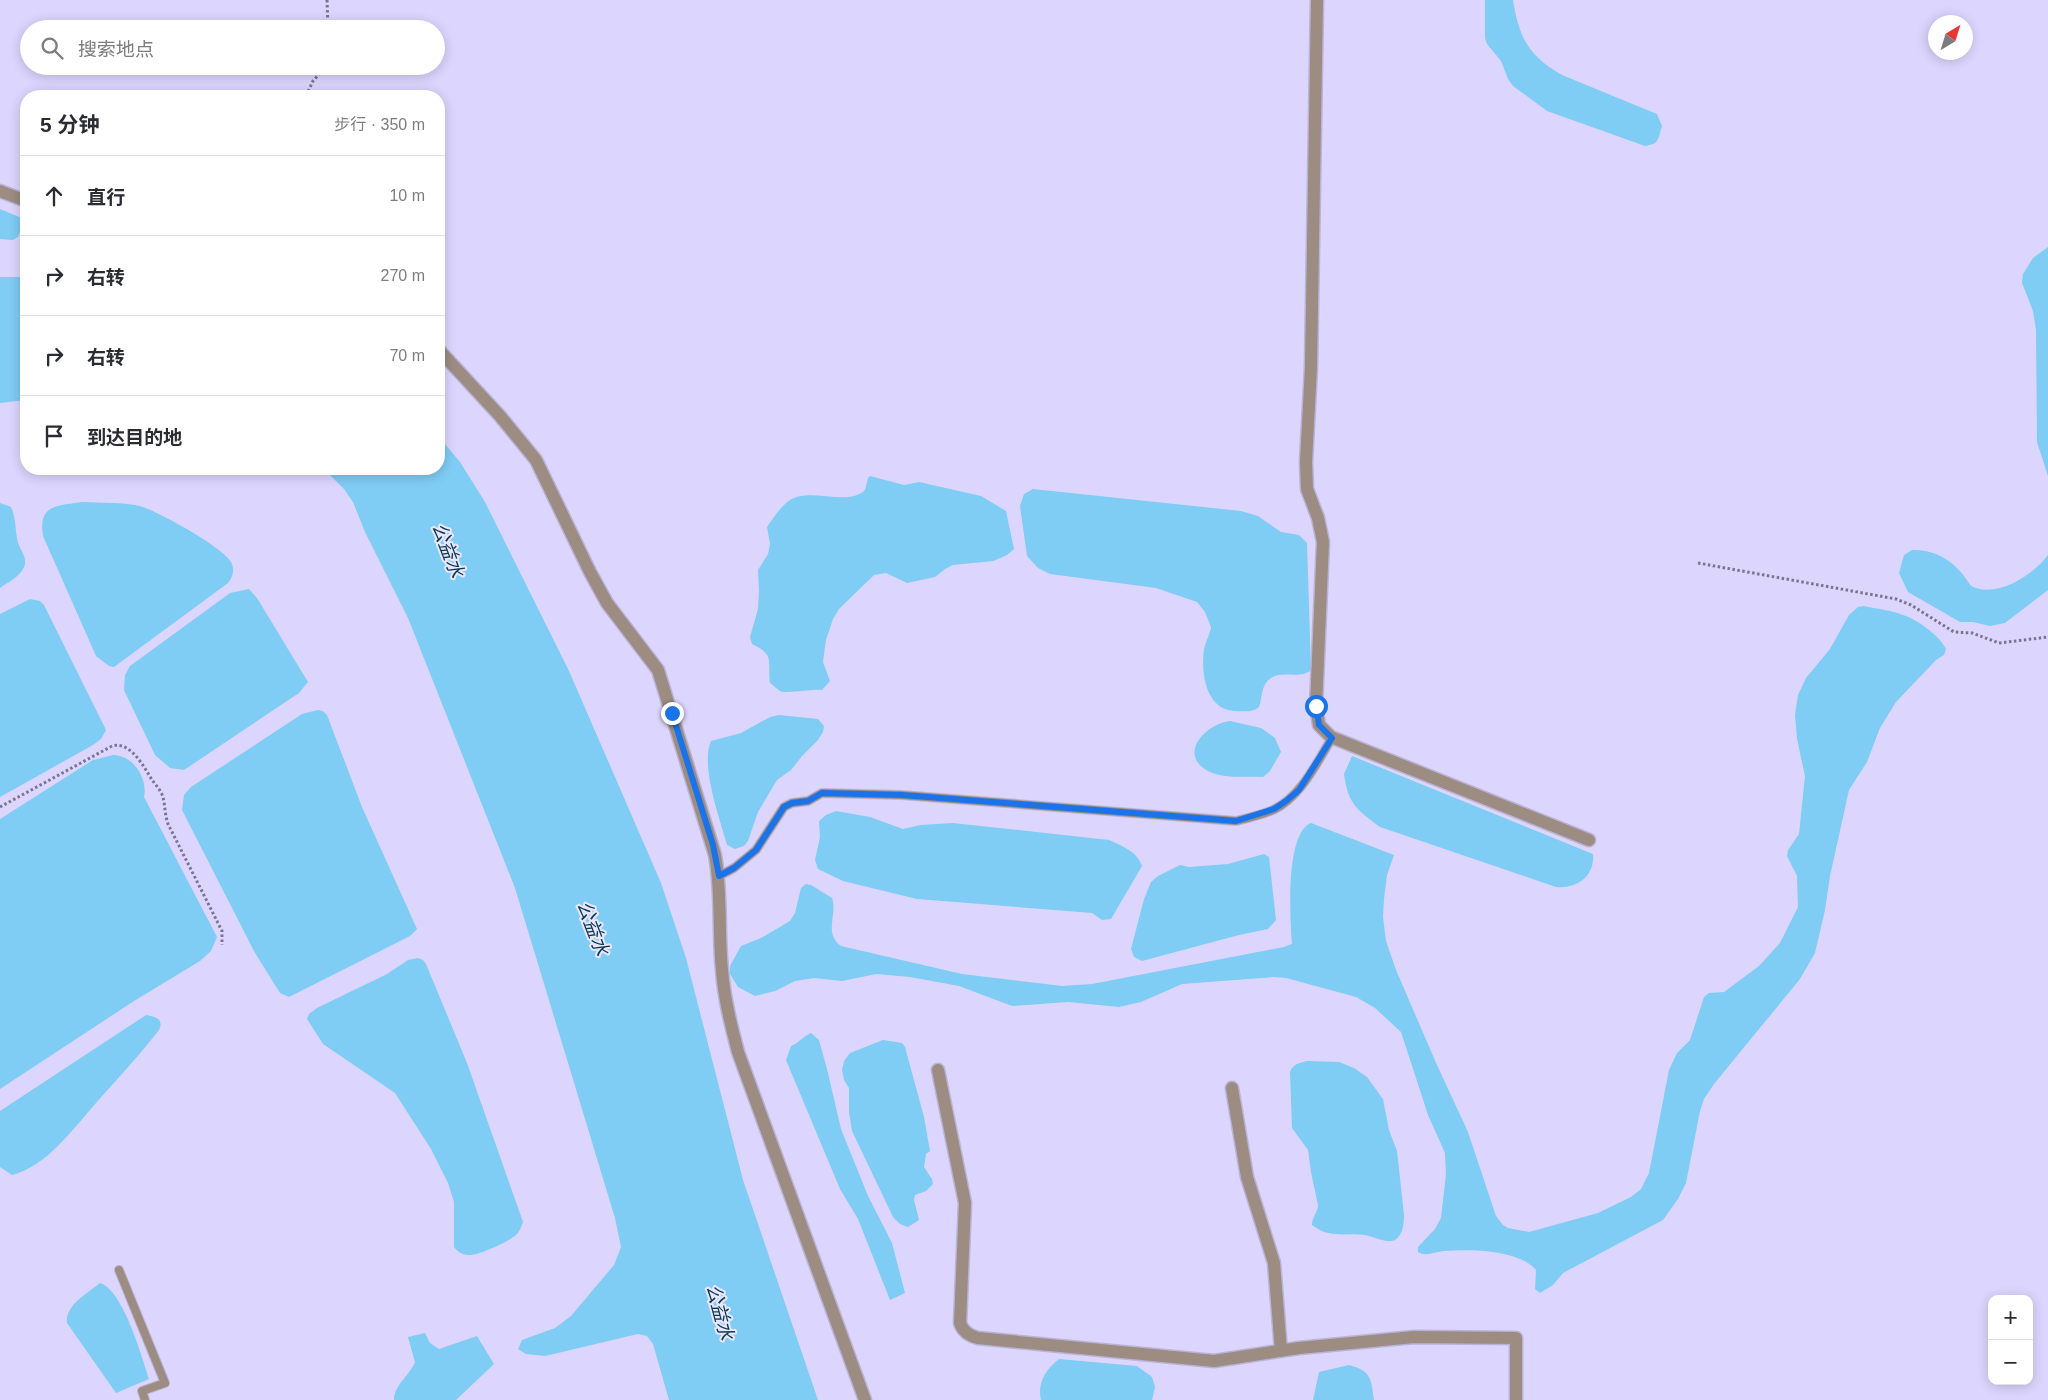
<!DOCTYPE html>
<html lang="zh">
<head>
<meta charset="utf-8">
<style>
  body { margin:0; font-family:Helvetica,"Noto Sans SC",sans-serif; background:#f7f7f7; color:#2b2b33 }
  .controls { position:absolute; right:15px; bottom:15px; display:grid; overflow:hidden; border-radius:10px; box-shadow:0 2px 12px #0003 }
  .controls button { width:45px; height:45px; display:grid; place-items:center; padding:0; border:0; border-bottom:1px solid #e1e1e2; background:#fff; color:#2b2b33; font:25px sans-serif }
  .compass { position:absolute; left:1928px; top:15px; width:45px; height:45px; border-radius:50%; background:#fff; box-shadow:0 2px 12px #0003; rotate:38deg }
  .stop { position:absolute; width:15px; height:15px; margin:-11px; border:4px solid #1a73e8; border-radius:50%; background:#fff }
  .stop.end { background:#1a73e8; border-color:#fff; box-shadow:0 1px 5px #0008 }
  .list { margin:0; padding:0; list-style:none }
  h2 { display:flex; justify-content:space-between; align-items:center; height:65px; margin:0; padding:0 20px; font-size:21px }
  h2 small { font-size:16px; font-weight:400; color:#7c7c81 }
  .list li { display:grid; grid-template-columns:32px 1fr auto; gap:15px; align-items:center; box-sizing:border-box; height:80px; padding:0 20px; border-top:1px solid #e1e1e2 }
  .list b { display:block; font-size:19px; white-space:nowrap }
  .list em { font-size:16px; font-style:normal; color:#7c7c81 }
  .icon { flex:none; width:28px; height:28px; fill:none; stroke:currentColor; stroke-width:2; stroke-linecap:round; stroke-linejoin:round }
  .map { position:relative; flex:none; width:2048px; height:1400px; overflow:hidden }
  .search { position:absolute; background:#fff; box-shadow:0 2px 12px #0003; left:20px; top:20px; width:425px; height:55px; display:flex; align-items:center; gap:12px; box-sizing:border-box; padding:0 18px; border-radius:28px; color:#7c7c81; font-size:19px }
  .panel { position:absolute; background:#fff; box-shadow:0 2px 12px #0003; left:20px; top:90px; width:425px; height:385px; border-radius:20px }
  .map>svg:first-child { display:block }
  .water { fill:#7fccf5 }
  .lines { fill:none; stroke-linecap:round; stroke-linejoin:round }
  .lane-casing { stroke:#b9b4d7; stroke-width:10 }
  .street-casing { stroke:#b9b4d7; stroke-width:15 }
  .path { stroke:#797590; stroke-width:3; stroke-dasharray:2.5 2.5; stroke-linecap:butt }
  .lane { stroke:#9c8c82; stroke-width:8 }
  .street { stroke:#9c8c82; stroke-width:12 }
  .route { stroke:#1a73e8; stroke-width:6 }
  .labels { text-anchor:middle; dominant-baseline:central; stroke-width:4; stroke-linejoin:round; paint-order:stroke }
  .water-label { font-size:19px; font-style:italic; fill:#0a394d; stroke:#e9e6fe }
</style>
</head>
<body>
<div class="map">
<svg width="2048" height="1400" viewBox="0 0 2048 1400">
  <rect width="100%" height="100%" fill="#dcd6fe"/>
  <!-- water -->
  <path class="water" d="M1485,0H1513C1519,37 1528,56 1562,75L1657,114L1662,126C1658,138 1660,144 1645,146L1547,111L1513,86L1508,79L1501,61L1487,44L1485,38Z
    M0,209L24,219L18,237L13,240L0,239Z
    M2048,247V476L2037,442L2036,330L2033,311L2022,283L2023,274L2033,258Z
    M0,277H26V400L0,403Z
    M439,437L460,462L485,502L569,671L661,883L686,958L743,1180L818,1400H669L653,1344L647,1336L638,1334L545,1356L526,1354L518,1349L522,1340L555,1328L571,1316L614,1265L621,1247L615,1218L515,888L408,618L365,532L353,502L344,489L324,469H439Z
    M870,476L904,485L919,482L981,496L1006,511L1014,549L1007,555L993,561L953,565L945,569L935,577L907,583L886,573L874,575L839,609L833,619L826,640L823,662L830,681L822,690C813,689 786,694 780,691C777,689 774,686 770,683C767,662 776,655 752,644L750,637L758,609L759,591L758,570L768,554L770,544L767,527C773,518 781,506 790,500C811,487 848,507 865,490L868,478Z
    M1033,489L1241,511L1258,516L1281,532L1299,535L1307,543L1311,670C1299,681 1277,667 1266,683C1261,690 1262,699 1259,707C1252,713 1243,711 1234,711C1205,709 1201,672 1204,649C1206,641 1210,634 1211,627L1205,612L1197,602L1156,588L1050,574L1038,568L1027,556L1020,506L1024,494Z
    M82,502C101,503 122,502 140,506C157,511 223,547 231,562C235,569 233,577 228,583L114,667L109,666L96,656L43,536C38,504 57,506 82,502Z
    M0,503L11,507C16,518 15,527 17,538C18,546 24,553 25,560C27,573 8,582 0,588Z
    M1912,550C1938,549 1958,564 1971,586C1997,599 2033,575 2048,555V590L2005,623L1990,626L1973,622H1960L1908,592L1899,573L1904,555Z
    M249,589L257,598L308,682L299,693L290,699L184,770L170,768L155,755L124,690L125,675L130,666L230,593Z
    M30,599L40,601L44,605L106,730L101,739L93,745L0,797V614Z
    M1864,606C1876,609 1891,610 1903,615C1918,620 1939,635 1946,649L1944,655L1936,660L1896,702L1880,728L1867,762L1849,790L1830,876L1825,910L1815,953L1800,979L1714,1084L1704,1099L1700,1111L1686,1183L1678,1199L1663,1220L1563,1273L1553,1285L1540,1293L1535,1289L1536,1270C1518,1249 1470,1249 1444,1251C1434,1252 1426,1257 1418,1252V1247L1435,1229L1441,1218L1446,1174L1445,1153L1428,1115L1401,1032L1375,1008L1356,997L1286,978L1274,977L1182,984L1141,1002L1119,1007L1068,1002L1012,1006L959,986L910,977L876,974L842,981L814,978L795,981L775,991L755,996L738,987L730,974V966L741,946L761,938L790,921L795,913L801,888L806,884L811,885L832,898C838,915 823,932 841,946L962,974L1062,986L1092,984L1284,947L1292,944C1290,919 1285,833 1311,823L1394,855L1387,875L1384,899L1383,917L1386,941L1396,970L1437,1065L1468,1132L1496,1216L1503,1225L1508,1228L1529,1232L1598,1213L1631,1197L1641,1189L1649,1173L1669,1070L1677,1053L1690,1040L1704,997L1709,993L1724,992L1759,966L1780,943L1798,907L1797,876L1787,856L1788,850L1799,834L1805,776L1797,739L1795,715L1798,695L1806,678L1830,649L1849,615L1858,607Z
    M318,710L323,711L327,715L362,807L417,929L410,936L289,997L280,993L255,953L182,810L184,795L191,787L302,714Z
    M779,715L818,719L824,726L823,732L818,740L803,755L791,770L777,780L758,812L748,841L744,846L735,849L727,845C720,819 700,765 711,741L741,733L770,717Z
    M1230,721L1261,728L1275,738L1281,752L1270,771L1263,777C1246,776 1226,779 1210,772C1175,755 1207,723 1230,721Z
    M113,755C133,755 148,778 144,797L217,937L211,951L200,961L134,1001L0,1089V819L93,760Z
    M1352,756L1593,854C1595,877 1576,889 1556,887L1380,827C1357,810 1348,804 1344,774Z
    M836,811L870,817L903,829L921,825L953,823L1109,840C1122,846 1137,851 1142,866L1111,919L1102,920L1092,913L917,899L843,881L818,869L815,860L820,837L819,821L826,815Z
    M1264,854L1269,857L1276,920L1268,929L1239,935L1142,961L1134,957L1131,949L1144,899L1151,882L1158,876L1180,865L1189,867L1228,864Z
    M418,958L423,960L426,964L467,1063L523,1222C521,1227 520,1231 516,1235C508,1242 477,1256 468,1255C462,1255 457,1251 454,1247V1202L448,1183L431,1149L395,1093L323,1044L307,1019L309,1014L317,1008L387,974L408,960Z
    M146,1015C156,1017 164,1019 159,1030C139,1056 117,1079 96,1103C72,1130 47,1166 12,1175L0,1167V1111Z
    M811,1033L819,1040L827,1069L841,1129L868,1196L892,1243L905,1293L890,1300L858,1219L840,1189L786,1060L791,1046C799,1043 803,1036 811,1033Z
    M883,1040L902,1043L905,1047L924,1117L930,1151L926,1154L924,1167L932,1179L933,1184L926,1191L915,1195L914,1200L919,1220L908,1227L900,1224L893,1217L852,1131L849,1112V1088L844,1080L842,1070L844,1061L850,1053Z
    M1307,1061L1339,1062L1354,1068L1367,1077L1383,1099L1389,1130L1397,1151L1404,1215C1404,1223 1403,1235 1395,1240C1387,1244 1373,1236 1364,1235C1353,1233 1340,1236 1329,1233C1322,1232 1318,1229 1312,1225C1312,1217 1318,1212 1318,1205L1311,1172L1308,1150L1292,1128L1290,1072C1293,1064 1299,1063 1307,1061Z
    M100,1283C123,1290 142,1357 149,1379L116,1393L67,1323C65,1305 88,1293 100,1283Z
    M425,1333L430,1343L439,1349L477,1336L494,1364L456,1400H394C394,1385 410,1375 415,1362L408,1337Z
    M1059,1359L1137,1366L1152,1377L1155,1387L1152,1400H1041C1037,1383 1046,1369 1059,1359Z
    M1349,1365C1371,1371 1371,1378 1374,1400H1313L1319,1372Z"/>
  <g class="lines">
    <defs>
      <path id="lane" d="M719,876L734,868L756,850L784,807L792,803L808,801L822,793L901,795L1236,821C1248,818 1261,815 1273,810C1301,797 1317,762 1332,738
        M119,1270L165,1383L142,1391L145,1400"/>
      <path id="street" d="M1317,0L1311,367L1306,462L1307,489L1318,518L1323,542L1316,706L1319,725L1331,737L1589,840
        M0,191L26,201
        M439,350L500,416L536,460L590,572L607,603L658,670L715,855C722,893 718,932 722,970C724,998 731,1025 738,1052L865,1400
        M938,1070L965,1203L960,1323C963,1332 970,1336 978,1338L1214,1361L1299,1348L1414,1337L1516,1338V1400
        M1232,1088L1247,1177L1274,1263L1281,1351"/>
    </defs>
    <!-- lane casing -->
    <use href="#lane" class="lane-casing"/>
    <!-- street casing -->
    <use href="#street" class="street-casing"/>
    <!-- path -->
    <path class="path" d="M327,0L328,29
      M306,96L313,81L326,66
      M1698,563L1896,599L1911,605L1954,632L1972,633L1999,643L2048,637
      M0,807L112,746C131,741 144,767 152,780C156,785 161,791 163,797C165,806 165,815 168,824L222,931V945"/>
    <!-- lane -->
    <use href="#lane" class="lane"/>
    <!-- street -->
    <use href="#street" class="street"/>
  </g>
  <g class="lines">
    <!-- route -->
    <path class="route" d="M672,713L713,845L719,876L734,868L756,850L784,807L792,803L808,801L822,793L902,795L1236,821L1274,809L1286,801L1299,790L1332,738L1319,725L1316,706"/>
  </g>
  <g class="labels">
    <!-- water labels -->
    <g class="water-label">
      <text transform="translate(448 550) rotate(69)">公益水</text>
      <text transform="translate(593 928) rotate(69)">公益水</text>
      <text transform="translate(720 1312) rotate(75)">公益水</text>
    </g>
  </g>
</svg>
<div class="controls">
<button>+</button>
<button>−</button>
</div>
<svg class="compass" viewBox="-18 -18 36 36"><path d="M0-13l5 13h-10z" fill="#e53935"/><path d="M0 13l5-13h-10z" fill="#7c7c81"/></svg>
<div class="stop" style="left:1316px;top:706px"></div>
<div class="stop end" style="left:672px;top:713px"></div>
<div class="search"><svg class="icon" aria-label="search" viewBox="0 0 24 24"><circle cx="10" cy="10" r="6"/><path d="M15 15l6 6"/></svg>搜索地点</div>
<section class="panel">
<h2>5 分钟<small>步行 · 350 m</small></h2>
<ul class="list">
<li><svg class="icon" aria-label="ahead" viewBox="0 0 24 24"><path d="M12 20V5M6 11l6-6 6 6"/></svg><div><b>直行</b></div><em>10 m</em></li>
<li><svg class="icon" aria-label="right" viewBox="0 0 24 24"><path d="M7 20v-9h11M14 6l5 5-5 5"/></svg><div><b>右转</b></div><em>270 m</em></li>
<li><svg class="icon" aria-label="right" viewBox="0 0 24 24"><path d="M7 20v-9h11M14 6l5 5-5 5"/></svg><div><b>右转</b></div><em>70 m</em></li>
<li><svg class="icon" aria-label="arrive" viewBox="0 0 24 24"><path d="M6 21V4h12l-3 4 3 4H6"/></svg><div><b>到达目的地</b></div></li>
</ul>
</section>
</div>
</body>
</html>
